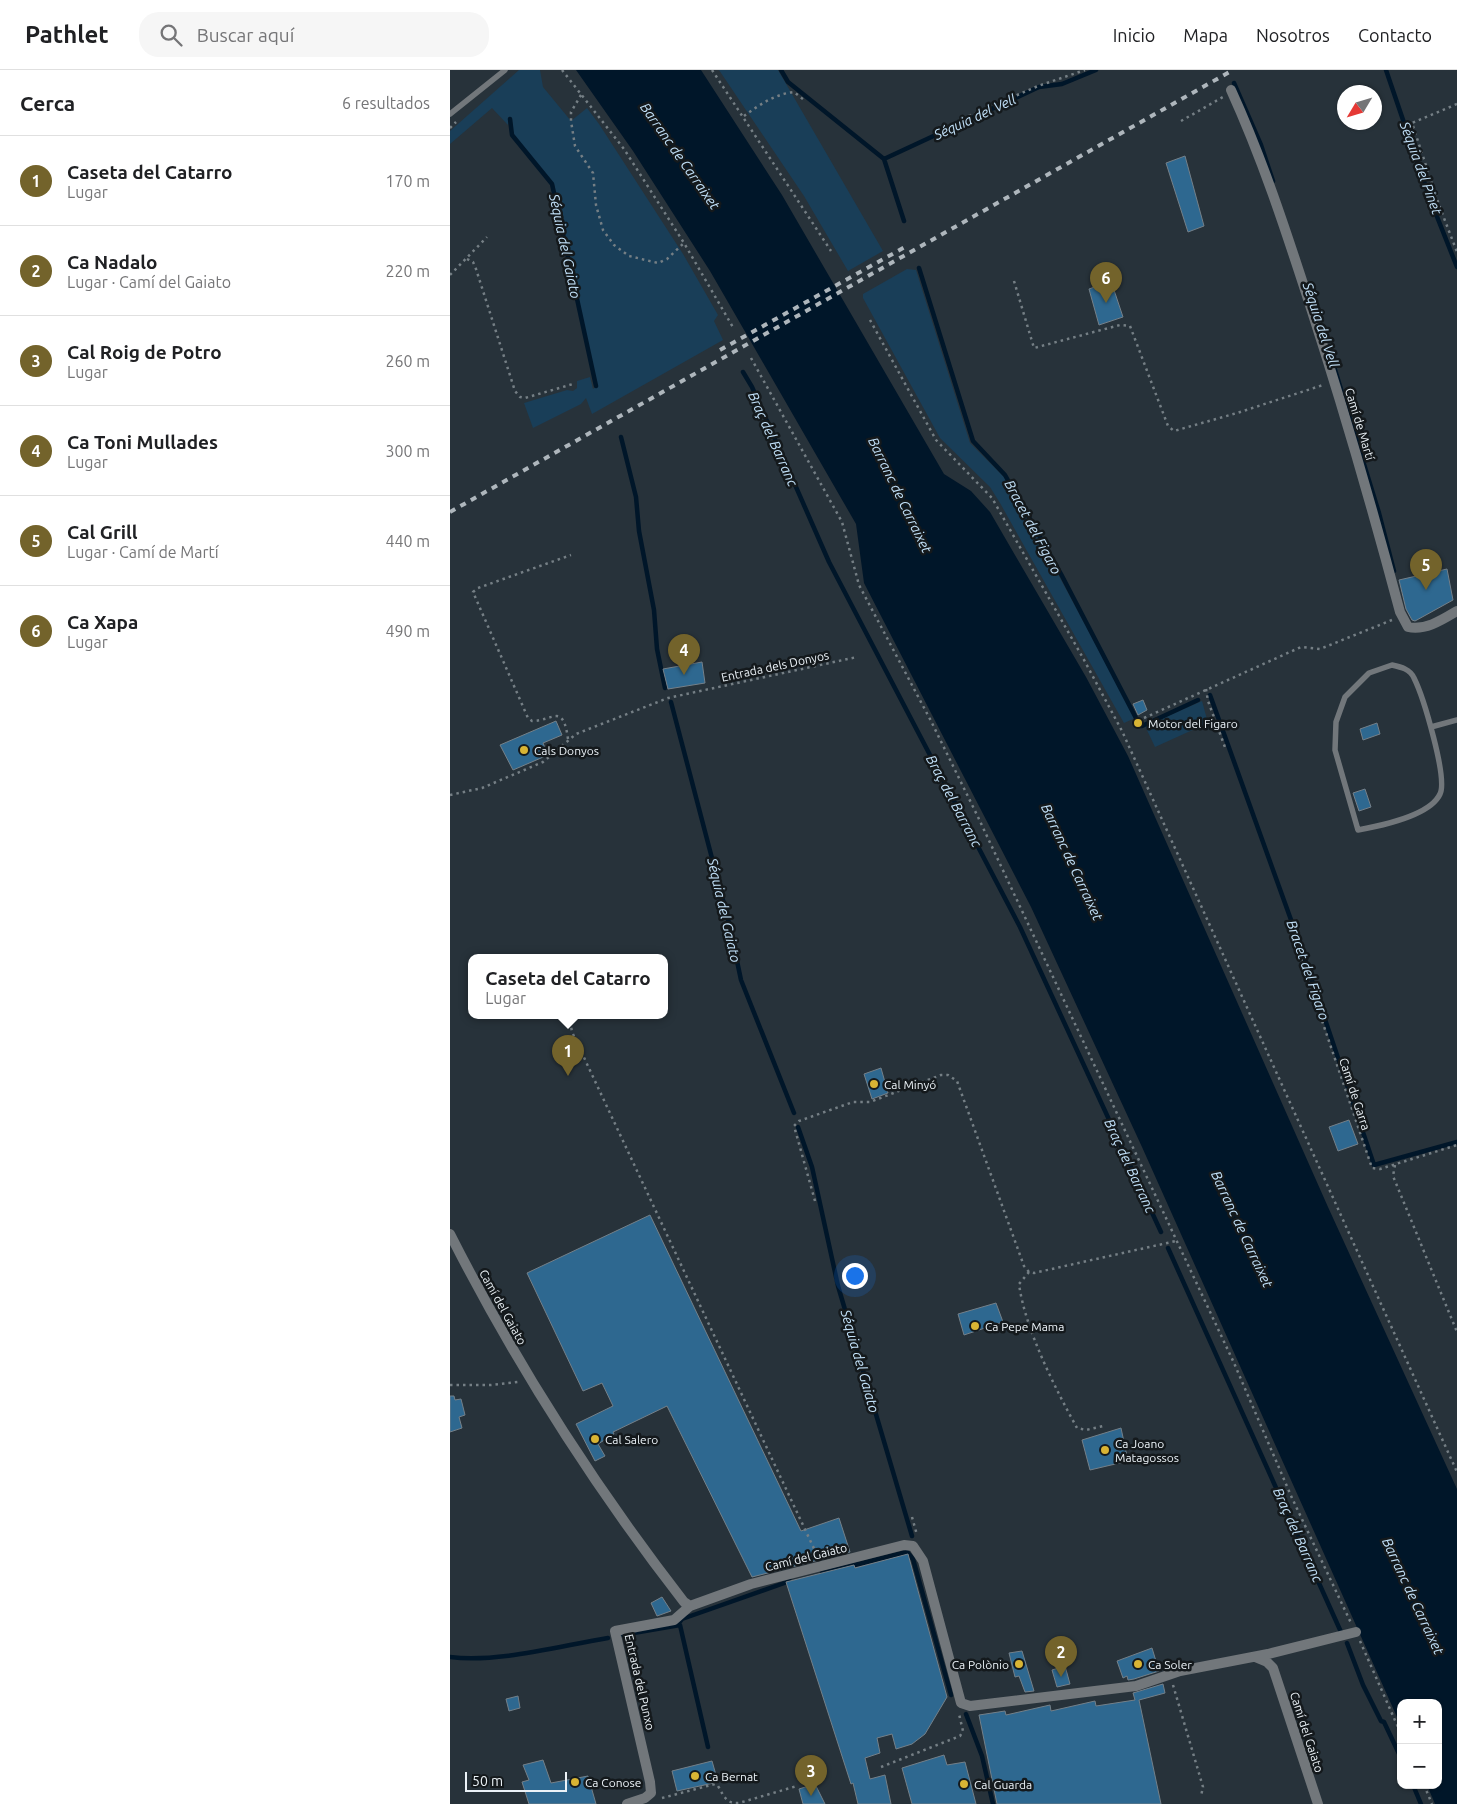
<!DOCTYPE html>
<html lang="es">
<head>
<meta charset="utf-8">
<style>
  body { margin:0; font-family:Ubuntu,sans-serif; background:#f6f6f6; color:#202124 }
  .controls { position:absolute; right:15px; bottom:15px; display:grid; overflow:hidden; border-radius:10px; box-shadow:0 1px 4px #0004 }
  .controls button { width:45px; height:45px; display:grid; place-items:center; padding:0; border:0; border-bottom:1px solid #e0e0e0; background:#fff; color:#202124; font:25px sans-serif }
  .compass { position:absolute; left:887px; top:15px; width:45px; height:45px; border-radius:50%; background:#fff; box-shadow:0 1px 4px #0004; rotate:232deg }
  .scale { position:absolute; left:15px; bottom:12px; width:102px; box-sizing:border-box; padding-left:5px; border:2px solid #ebf2f7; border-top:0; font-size:14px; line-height:18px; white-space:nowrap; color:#ebf2f7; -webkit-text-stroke:4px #14191c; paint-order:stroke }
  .you { position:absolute; left:404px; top:1205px; width:18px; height:18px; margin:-12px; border:4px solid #fff; border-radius:50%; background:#1a73e8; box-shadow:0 0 0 8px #1a73e833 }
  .badge { display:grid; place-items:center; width:32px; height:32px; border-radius:50%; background:#73632b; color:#fff; font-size:16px; font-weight:700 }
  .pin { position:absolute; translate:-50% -41px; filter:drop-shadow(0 1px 2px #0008) }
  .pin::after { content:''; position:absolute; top:26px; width:18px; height:15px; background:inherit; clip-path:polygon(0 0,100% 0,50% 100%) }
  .popup { position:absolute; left:18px; top:884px; width:200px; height:65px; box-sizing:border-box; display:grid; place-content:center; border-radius:10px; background:#fff; filter:drop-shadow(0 1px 4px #0005); font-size:16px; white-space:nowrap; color:#757577 }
  .popup b { font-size:19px; color:#202124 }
  .popup::after { content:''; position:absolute; left:50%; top:100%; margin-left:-10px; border:10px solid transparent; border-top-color:#fff }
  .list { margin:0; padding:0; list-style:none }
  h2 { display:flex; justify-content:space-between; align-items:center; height:65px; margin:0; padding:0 20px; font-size:21px }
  h2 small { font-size:16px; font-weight:400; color:#757577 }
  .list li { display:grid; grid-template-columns:32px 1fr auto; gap:15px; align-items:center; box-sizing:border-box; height:90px; padding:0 20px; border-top:1px solid #e0e0e0 }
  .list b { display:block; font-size:19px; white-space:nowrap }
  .list p { margin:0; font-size:16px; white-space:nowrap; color:#757577 }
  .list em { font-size:16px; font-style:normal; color:#757577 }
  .icon { flex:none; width:28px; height:28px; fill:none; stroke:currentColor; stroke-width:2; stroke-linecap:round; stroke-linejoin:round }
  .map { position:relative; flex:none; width:1007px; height:1734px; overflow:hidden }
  header { display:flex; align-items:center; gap:30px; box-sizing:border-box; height:70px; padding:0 25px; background:#fff; border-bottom:1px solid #e0e0e0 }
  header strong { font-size:24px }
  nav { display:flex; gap:28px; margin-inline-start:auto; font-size:18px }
  .search { width:350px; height:45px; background:#f6f6f6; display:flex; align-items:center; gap:12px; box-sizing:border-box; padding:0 18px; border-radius:20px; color:#757577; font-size:19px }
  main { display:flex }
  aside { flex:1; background:#fff }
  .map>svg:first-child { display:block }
  .green { fill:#193e58 }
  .water { fill:#001629 }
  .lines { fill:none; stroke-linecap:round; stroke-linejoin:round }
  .stream { stroke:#001629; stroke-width:4.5 }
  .building { fill:#2e6890; stroke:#748089 }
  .path { stroke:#757f85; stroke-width:2.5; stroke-dasharray:2.5 4; stroke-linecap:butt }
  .lane { stroke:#72777b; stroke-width:5.5 }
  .street { stroke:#72777b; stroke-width:10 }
  .rail { stroke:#aeb6bc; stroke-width:4; stroke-dasharray:6 6; stroke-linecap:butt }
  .poi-dot { fill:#d8b434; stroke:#14191c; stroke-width:2 }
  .labels { text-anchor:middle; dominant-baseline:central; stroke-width:5; stroke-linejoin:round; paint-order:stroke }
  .street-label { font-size:12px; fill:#ebf2f7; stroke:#14191c }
  .poi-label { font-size:12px; fill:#ebf2f7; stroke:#14191c; text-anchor:start }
  .water-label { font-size:14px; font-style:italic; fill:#c2e1f9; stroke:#14191c }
</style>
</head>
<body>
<header>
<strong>Pathlet</strong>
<div class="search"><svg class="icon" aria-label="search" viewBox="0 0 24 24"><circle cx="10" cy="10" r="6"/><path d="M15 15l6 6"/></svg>Buscar aquí</div>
<nav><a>Inicio</a><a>Mapa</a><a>Nosotros</a><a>Contacto</a></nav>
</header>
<main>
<aside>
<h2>Cerca<small>6 resultados</small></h2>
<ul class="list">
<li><span class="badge">1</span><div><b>Caseta del Catarro</b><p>Lugar</p></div><em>170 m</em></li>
<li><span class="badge">2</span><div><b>Ca Nadalo</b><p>Lugar · Camí del Gaiato</p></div><em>220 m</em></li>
<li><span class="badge">3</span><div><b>Cal Roig de Potro</b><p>Lugar</p></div><em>260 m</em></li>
<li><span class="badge">4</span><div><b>Ca Toni Mullades</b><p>Lugar</p></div><em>300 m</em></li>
<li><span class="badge">5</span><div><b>Cal Grill</b><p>Lugar · Camí de Martí</p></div><em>440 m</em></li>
<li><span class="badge">6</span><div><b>Ca Xapa</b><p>Lugar</p></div><em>490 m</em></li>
</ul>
</aside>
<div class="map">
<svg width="1007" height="1734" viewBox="0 0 1007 1734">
  <rect width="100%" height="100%" fill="#27323a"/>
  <!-- green -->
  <path class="green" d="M69,0H90L93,17L121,51L137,38L149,54L233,184L268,245L264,251L273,270L142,344L136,328L131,334L83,358L74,333L117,320L123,321L127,318V311L140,307L143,319L147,316L104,114L63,65L62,48L58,47V55L42,38L0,74V61Z
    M269,0H328L433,181L398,201L354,126Z
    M457,199L466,200L520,373L554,407L609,506L685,648L674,653L550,433L540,417L490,368L413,228V224Z
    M752,631L758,653L705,677L695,656Z"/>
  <!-- water -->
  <path class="water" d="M126,0H251L332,125L494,404L521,421L540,442L636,607L678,686L878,1137L1007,1419V1734H985L977,1715H988V1633H951V1656L692,1077L581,837L414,513L406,454L260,201L183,81Z"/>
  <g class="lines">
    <!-- stream -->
    <path class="stream" d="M331,0L338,12L434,89
      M936,0L980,129L1007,197
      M784,13L811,75L823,111
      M60,49L62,65L102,114L146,316
      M434,89L589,17L612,14L646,0
      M434,89L454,151
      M469,198L523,371L555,405L611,504L687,650L692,656L748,630
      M878,277L929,443L944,501
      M293,302L302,317L379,492L570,857L711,1162
      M171,367L186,427L189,461L204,540L207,579L215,618
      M760,625L849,872L924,1095L1007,1072
      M221,632L279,853L291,910L344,1043
      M348,1057L362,1097L388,1216L462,1466
      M718,1178L891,1562
      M372,1503L457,1482L463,1489L501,1625
      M228,1554L232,1549L340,1511
      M172,1565L230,1555L258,1677
      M897,1573L913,1615L931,1651L934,1652L951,1688
      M0,1587C48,1593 109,1576 158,1568
      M516,1644L532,1686L543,1734
      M963,1715L971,1734"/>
  </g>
  <!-- building -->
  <path class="building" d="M735,86L754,156L738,162L716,93Z
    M661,211L673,247L649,255L639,219Z
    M997,499L1003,530L965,551L962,550L956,539L949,510Z
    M252,592L255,613L218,619L213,599Z
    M693,630L697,640L688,645L683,634Z
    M106,651L112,665L93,673L98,685L63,700L50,675Z
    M927,653L930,664L913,670L910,659Z
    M915,719L921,737L909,741L903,723Z
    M431,998L438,1023L422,1029L414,1004Z
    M899,1050L908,1074L888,1081L879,1057Z
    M200,1145L351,1461L389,1448L400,1482L302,1507L217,1336L163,1362L164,1364L148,1374L155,1386L145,1391L126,1354L163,1336L152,1313L133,1321L77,1203Z
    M546,1233L553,1252L514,1265L508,1244Z
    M0,1326H4L5,1330L11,1329L15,1345L9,1347L12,1358L0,1362Z
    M671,1358L678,1391L640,1400L632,1370Z
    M458,1484L497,1627L475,1664L462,1674L446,1679L442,1664L427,1668L430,1683L415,1688L420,1709L435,1705L441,1734H408L403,1713L401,1714L336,1512L404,1495L405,1498Z
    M212,1527L221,1541L207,1546L201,1533Z
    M702,1578L709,1601L684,1609L678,1610L677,1606L673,1608L667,1591Z
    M572,1581L584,1621L575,1622L569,1606L565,1607L559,1583Z
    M615,1596L620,1614L607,1617L602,1600Z
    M713,1614L715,1623L689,1630L711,1734H547L529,1645L555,1641L556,1645L600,1635L601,1641L645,1631L646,1636L685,1630L683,1623Z
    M68,1626L70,1638L59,1641L56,1629Z
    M494,1685L497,1695L515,1692L526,1734H462L452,1698Z
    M93,1690L101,1713L138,1706L146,1734H79L72,1712L79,1710L73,1695Z
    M262,1691L268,1712L227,1721L222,1701Z
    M365,1714L375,1734H353L349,1719Z"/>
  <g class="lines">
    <!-- path -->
    <path class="path" d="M112,0L174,79L234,173L284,259
      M262,0L381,181
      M131,25L121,42V51L125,76L143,103L146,135L153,160L164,175L179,186L208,193L217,189L234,173
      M1007,34L962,53L989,135L1007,182
      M294,46C309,35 325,24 344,22L354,30
      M519,46L588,16L635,0
      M731,51L773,27
      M0,58L6,52
      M17,189L23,192L26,199L65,321L70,327L75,328L123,314
      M0,205L37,167
      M564,211L584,278L670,255L680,256L718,356L724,361L787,343L873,315
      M420,250L486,370L542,428L633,588L672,661L1007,1402
      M301,288L392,452L409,515L481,651L528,747L784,1293L842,1428L901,1553
      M756,619L758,631L776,680
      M694,648L851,577L870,579L942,550
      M118,669C113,632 103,651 82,651L78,648L23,522L28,518L121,485
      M0,725L32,718L93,692L126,664L218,628L407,587
      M845,871L922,1098L930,1099L1007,1075
      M119,945L122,962L367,1485
      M945,1095L943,1106L1007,1262
      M365,1131L344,1056L349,1051L403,1032H420L491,1005H498L507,1011L574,1196L579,1202L584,1203L726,1171
      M579,1202L569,1214C575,1259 605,1318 627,1358L636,1360L653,1356
      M0,1315H41L68,1312
      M462,1447L467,1465
      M910,1571L951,1664
      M723,1615L753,1717L751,1726
      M431,1697L510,1666L513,1661L509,1644
      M974,1715L982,1734
      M212,1728L265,1714L268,1716C274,1726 276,1734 289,1733L347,1716"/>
    <!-- lane -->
    <path class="lane" d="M0,44L55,0
      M942,595C951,597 960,599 964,608C973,626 998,708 990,724C980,746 930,756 908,760L885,680L886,652L895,627L919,603Z
      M981,657L1007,650"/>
    <!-- street -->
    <path class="street" d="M781,20C812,88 835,158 858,229C892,333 922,437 950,542L958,557C975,561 992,550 1007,541
      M0,1164C66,1294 144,1416 234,1532L240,1536L301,1514L454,1475L463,1476L473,1491L511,1633L520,1636L686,1616L730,1601L818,1584L906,1562
      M805,1587L817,1592L823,1598L868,1734
      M177,1734L195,1728L201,1723L200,1712L165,1561L224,1550L240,1536"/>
    <!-- rail -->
    <path class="rail" d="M270,280L455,177
      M0,442L783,0"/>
  </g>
  <!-- markers -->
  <g class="poi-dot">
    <circle cx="688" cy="653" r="5"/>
    <circle cx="74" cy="680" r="5"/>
    <circle cx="424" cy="1014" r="5"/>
    <circle cx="525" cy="1256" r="5"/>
    <circle cx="145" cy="1369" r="5"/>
    <circle cx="655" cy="1380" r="5"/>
    <circle cx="569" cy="1594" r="5"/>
    <circle cx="688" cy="1594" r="5"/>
    <circle cx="245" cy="1706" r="5"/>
    <circle cx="125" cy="1712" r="5"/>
    <circle cx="514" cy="1714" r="5"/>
  </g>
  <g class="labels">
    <!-- street labels -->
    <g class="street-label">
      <text transform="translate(910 354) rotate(73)">Camí de Martí</text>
      <text transform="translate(325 596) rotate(-12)">Entrada dels Donyos</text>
      <text transform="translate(905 1024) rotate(72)">Camí de Garra</text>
      <text transform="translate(53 1237) rotate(61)">Camí del Gaiato</text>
      <text transform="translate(356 1487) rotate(-14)">Camí del Gaiato</text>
      <text transform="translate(190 1612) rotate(77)">Entrada del Punxo</text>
      <text transform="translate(857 1662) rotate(72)">Camí del Gaiato</text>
    </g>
    <!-- poi labels -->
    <g class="poi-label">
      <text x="698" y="653">Motor del Figaro</text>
      <text x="84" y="680">Cals Donyos</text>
      <text x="434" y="1014">Cal Minyó</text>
      <text x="535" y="1256">Ca Pepe Mama</text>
      <text x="155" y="1369">Cal Salero</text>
      <text x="665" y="1373">Ca Joano<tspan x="665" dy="14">Matagossos</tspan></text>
      <text x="559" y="1594" text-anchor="end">Ca Polònio</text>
      <text x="698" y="1594">Ca Soler</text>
      <text x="255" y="1706">Ca Bernat</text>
      <text x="135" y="1712">Ca Conose</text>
      <text x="524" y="1714">Cal Guarda</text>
    </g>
    <!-- water labels -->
    <g class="water-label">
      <text transform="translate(525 47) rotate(-25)">Séquia del Vell</text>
      <text transform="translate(230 86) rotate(55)">Barranc de Carraixet</text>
      <text transform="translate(971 98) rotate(70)">Séquia del Pinet</text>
      <text transform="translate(115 176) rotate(78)">Séquia del Gaiato</text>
      <text transform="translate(871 255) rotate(72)">Séquia del Vell</text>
      <text transform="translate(323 369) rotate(66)">Braç del Barranc</text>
      <text transform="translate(450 425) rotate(64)">Barranc de Carraixet</text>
      <text transform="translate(583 457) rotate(62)">Bracet del Figaro</text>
      <text transform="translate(504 731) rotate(62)">Braç del Barranc</text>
      <text transform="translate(622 792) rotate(65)">Barranc de Carraixet</text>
      <text transform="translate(274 840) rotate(77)">Séquia del Gaiato</text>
      <text transform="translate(858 900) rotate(71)">Bracet del Figaro</text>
      <text transform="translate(680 1096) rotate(65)">Braç del Barranc</text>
      <text transform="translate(792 1159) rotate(65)">Barranc de Carraixet</text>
      <text transform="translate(410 1291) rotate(74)">Séquia del Gaiato</text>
      <text transform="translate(848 1465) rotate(66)">Braç del Barranc</text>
      <text transform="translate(963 1526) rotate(65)">Barranc de Carraixet</text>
    </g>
  </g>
</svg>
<div class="controls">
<button>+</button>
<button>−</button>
</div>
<svg class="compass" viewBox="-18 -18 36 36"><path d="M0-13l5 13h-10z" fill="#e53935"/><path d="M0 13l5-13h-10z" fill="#757577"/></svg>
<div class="scale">50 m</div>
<div class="you"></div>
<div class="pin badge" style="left:118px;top:1006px">1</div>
<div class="popup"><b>Caseta del Catarro</b>Lugar</div>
<div class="pin badge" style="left:611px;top:1607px">2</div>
<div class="pin badge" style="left:361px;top:1726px">3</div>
<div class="pin badge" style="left:234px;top:605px">4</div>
<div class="pin badge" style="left:976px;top:520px">5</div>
<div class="pin badge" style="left:656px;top:233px">6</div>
</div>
</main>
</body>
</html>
